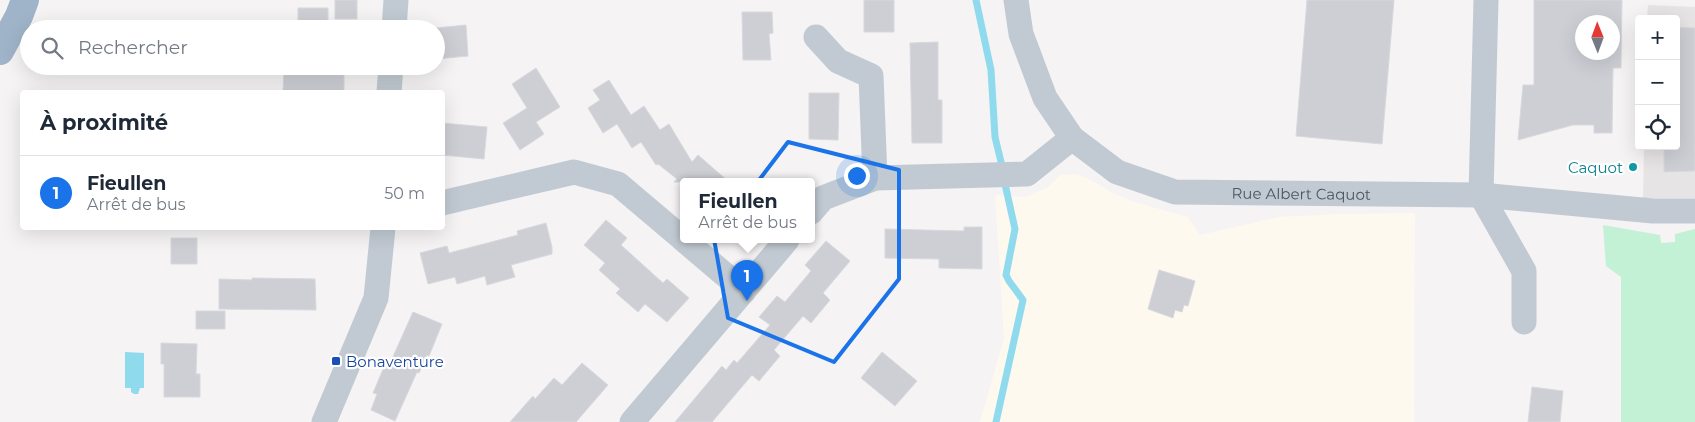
<!DOCTYPE html>
<html lang="fr">
<head>
<meta charset="utf-8">
<style>
  body { margin:0; font-family:Montserrat,sans-serif; background:#f6f6f7; color:#1f2937 }
  .controls { position:absolute; right:15px; top:15px; display:grid; overflow:hidden; border-radius:5px; box-shadow:0 5px 20px #0002 }
  .controls button { width:45px; height:45px; display:grid; place-items:center; padding:0; border:0; border-bottom:1px solid #e0e1e3; background:#fff; color:#1f2937; font:25px sans-serif }
  .compass { position:absolute; left:1575px; top:15px; width:45px; height:45px; border-radius:50%; background:#fff; box-shadow:0 5px 20px #0002; rotate:359deg }
  .you { position:absolute; left:856px; top:175px; width:18px; height:18px; margin:-12px; border:4px solid #fff; border-radius:50%; background:#1a73e8; box-shadow:0 0 0 8px #1a73e833 }
  .badge { display:grid; place-items:center; width:32px; height:32px; border-radius:50%; background:#1a73e8; color:#fff; font-size:16px; font-weight:700 }
  .pin { position:absolute; translate:-50% -41px; filter:drop-shadow(0 1px 2px #0008) }
  .pin::after { content:''; position:absolute; top:26px; width:18px; height:15px; background:inherit; clip-path:polygon(0 0,100% 0,50% 100%) }
  .popup { position:absolute; left:680px; top:178px; width:135px; height:65px; box-sizing:border-box; display:grid; place-content:center; border-radius:5px; background:#fff; filter:drop-shadow(0 1px 4px #0005); font-size:16px; white-space:nowrap; color:#747a83 }
  .popup b { font-size:19px; color:#1f2937 }
  .popup::after { content:''; position:absolute; left:50%; top:100%; margin-left:-10px; border:10px solid transparent; border-top-color:#fff }
  .list { margin:0; padding:0; list-style:none }
  h2 { display:flex; justify-content:space-between; align-items:center; height:65px; margin:0; padding:0 20px; font-size:21px }
  h2 small { font-size:16px; font-weight:400; color:#747a83 }
  .list li { display:grid; grid-template-columns:32px 1fr auto; gap:15px; align-items:center; box-sizing:border-box; height:75px; padding:0 20px; border-top:1px solid #e0e1e3 }
  .list b { display:block; font-size:19px; white-space:nowrap }
  .list p { margin:0; font-size:16px; white-space:nowrap; color:#747a83 }
  .list em { font-size:16px; font-style:normal; color:#747a83 }
  .icon { flex:none; width:28px; height:28px; fill:none; stroke:currentColor; stroke-width:2; stroke-linecap:round; stroke-linejoin:round }
  .map { position:relative; flex:none; width:1695px; height:422px; overflow:hidden }
  .search { position:absolute; background:#fff; box-shadow:0 5px 20px #0002; left:20px; top:20px; width:425px; height:55px; display:flex; align-items:center; gap:12px; box-sizing:border-box; padding:0 18px; border-radius:28px; color:#747a83; font-size:19px }
  .panel { position:absolute; background:#fff; box-shadow:0 5px 20px #0002; left:20px; top:90px; width:425px; height:140px; border-radius:5px }
  .map>svg:first-child { display:block }
  .commercial { fill:#fdf9ef }
  .education { fill:#e6e4e5 }
  .green { fill:#c3f1d5 }
  .water { fill:#90daee }
  .lines { fill:none; stroke-linecap:round; stroke-linejoin:round }
  .stream { stroke:#90daee; stroke-width:7 }
  .building { fill:#cdcfd5; stroke:#d7d9de; fill-rule:evenodd }
  .minor { stroke:#c1cad2; stroke-width:25 }
  .trunk { stroke:#9fb4c9; stroke-width:28 }
  .marked { fill:none; stroke:#1a73e8; stroke-width:4; stroke-linejoin:round }
  .culture-dot { fill:#0f9aa8; stroke:#fff; stroke-width:2 }
  .transit-dot { fill:#1a4fb4; stroke:#fff; stroke-width:2 }
  .labels { text-anchor:middle; dominant-baseline:central; stroke-width:4.5; stroke-linejoin:round; paint-order:stroke }
  .culture-label { font-size:15px; fill:#0d838f; stroke:#fff; text-anchor:end }
  .street-label { font-size:15px; fill:#4a5661; stroke:#fff }
  .transit-label { font-size:15px; fill:#164399; stroke:#fff; text-anchor:start }
</style>
</head>
<body>
<div class="map">
<svg width="1695" height="422" viewBox="0 0 1695 422">
  <rect width="100%" height="100%" fill="#f5f3f3"/>
  <!-- commercial -->
  <path class="commercial" d="M1076,174L1091,180L1113,193L1135,202L1188,217L1200,235L1278,217L1340,214L1415,213L1414,422H980L1004,338L995,195L1025,197L1048,187L1061,175Z"/>
  <!-- education -->
  <path class="education" d="M1648,5L1695,7V198H1643L1644,146H1676V19H1647Z"/>
  <!-- green -->
  <path class="green" d="M1603,225L1660,235L1661,243L1675,242V234L1695,229V422H1621V277L1606,266Z"/>
  <!-- water -->
  <path class="water" d="M125,352L144,353V388H140L138,394H134L131,392V388H125Z"/>
  <g class="lines">
    <!-- stream -->
    <path class="stream" d="M976,0L991,70L995,137L1002,166
      M996,422L1023,300L1009,281L1006,275L1015,229L1005,184"/>
  </g>
  <!-- building -->
  <path class="building" d="M335,0H357V19H335Z
    M864,0H894V32H864Z
    M1307,0H1394L1382,144L1296,136Z
    M1534,0H1622L1621,68H1613L1612,133H1594V125H1573L1518,140L1523,85H1534ZM1582,22H1612V52H1582Z
    M298,8H328V29H298Z
    M742,12H772L773,33L769,34L771,60H743Z
    M466,25L468,56L436,59V28Z
    M1676,27L1695,28V171L1664,172V146H1676Z
    M938,42V100H942V143H912L910,43Z
    M536,68L560,107L536,122L544,134L520,150L503,123L527,108L512,84Z
    M284,70L344,72V92H283Z
    M609,80L631,115L644,106L660,130L669,124L692,162L698,155L729,182H674L677,179L658,164L656,165L641,142L632,148L617,124L603,133L588,108L600,100L593,90Z
    M809,93H839L838,140L809,139Z
    M442,123L487,127L484,159L442,155Z
    M606,220L627,238L621,245L663,283L667,279L689,298L667,322L645,304L638,312L616,293L620,289L599,270L605,263L584,245Z
    M546,223L552,247V254L511,265L515,277L487,285L485,276L457,284L455,277L428,284L420,253L447,246L449,253L518,235L517,231Z
    M964,227H982V269L939,268V259L885,258V229L964,231Z
    M171,238H197V264H171Z
    M826,241L850,261L823,293L830,300L811,323L803,316L774,350L780,356L759,381L752,375L712,422H675L722,366L726,370L734,360L737,363L770,325L759,317L777,296L785,302L811,271L805,265Z
    M1159,270L1195,281L1188,306L1184,305L1182,312L1175,310L1173,318L1148,309Z
    M252,278L315,279L316,310L219,309V279L252,280Z
    M196,311H225V329H196Z
    M413,312L442,324L429,356L427,355L419,373L417,372L395,421L371,410L377,394L373,393L387,360L391,361Z
    M161,343L197,344L196,374H200V397H164V364H161Z
    M882,352L917,381L895,406L861,378Z
    M582,363L608,385L576,422H510L533,396L535,399L554,378L562,385Z
    M1532,387L1563,391L1560,422H1528Z"/>
  <g class="lines">
    <!-- minor -->
    <g class="minor">
      <path id="s1" d="M1016,0L1021,34L1045,98L1072,138L1117,172L1175,192L1481,195L1653,211H1695"/>
      <path d="M1486,0L1481,195L1524,271V322"/>
      <path d="M394,29L396,0"/>
      <path d="M816,37L838,61L871,76L875,178"/>
      <path d="M389,92L391,66"/>
      <path d="M442,203L574,172L618,184L683,239"/>
      <path d="M811,212L823,198L875,178L1027,174L1072,138"/>
      <path d="M684,240L744,291"/>
      <path d="M324,422L376,298L383,228"/>
      <path d="M632,422L787,240"/>
    </g>
    <!-- trunk -->
    <path class="trunk" d="M0,51L19,16L25,0"/>
  </g>
  <!-- marked area -->
  <path class="marked" d="M788,142L899,170V279L834,362L728,318L714,239Z"/>
  <!-- markers -->
  <circle class="culture-dot" cx="1633" cy="167" r="5"/>
  <rect class="transit-dot" x="331" y="356" width="10" height="10" rx="2.5"/>
  <g class="labels">
    <!-- culture labels -->
    <g class="culture-label">
      <text x="1623" y="167">Caquot</text>
    </g>
    <!-- street labels -->
    <g class="street-label">
      <text stroke="none"><textPath href="#s1" startOffset="395">Rue Albert Caquot</textPath></text>
    </g>
    <!-- transit labels -->
    <g class="transit-label">
      <text x="346" y="361">Bonaventure</text>
    </g>
  </g>
</svg>
<div class="controls">
<button>+</button>
<button>−</button>
<button><svg class="icon" aria-label="locate" viewBox="0 0 24 24"><circle cx="12" cy="12" r="6"/><path d="M12 2v4M12 18v4M2 12h4M18 12h4"/></svg></button>
</div>
<svg class="compass" viewBox="-18 -18 36 36"><path d="M0-13l5 13h-10z" fill="#e53935"/><path d="M0 13l5-13h-10z" fill="#747a83"/></svg>
<div class="you"></div>
<div class="pin badge" style="left:747px;top:301px">1</div>
<div class="popup"><b>Fieullen</b>Arrêt de bus</div>
<div class="search"><svg class="icon" aria-label="search" viewBox="0 0 24 24"><circle cx="10" cy="10" r="6"/><path d="M15 15l6 6"/></svg>Rechercher</div>
<section class="panel">
<h2>À proximité<small></small></h2>
<ul class="list">
<li><span class="badge">1</span><div><b>Fieullen</b><p>Arrêt de bus</p></div><em>50 m</em></li>
</ul>
</section>
</div>
</body>
</html>
